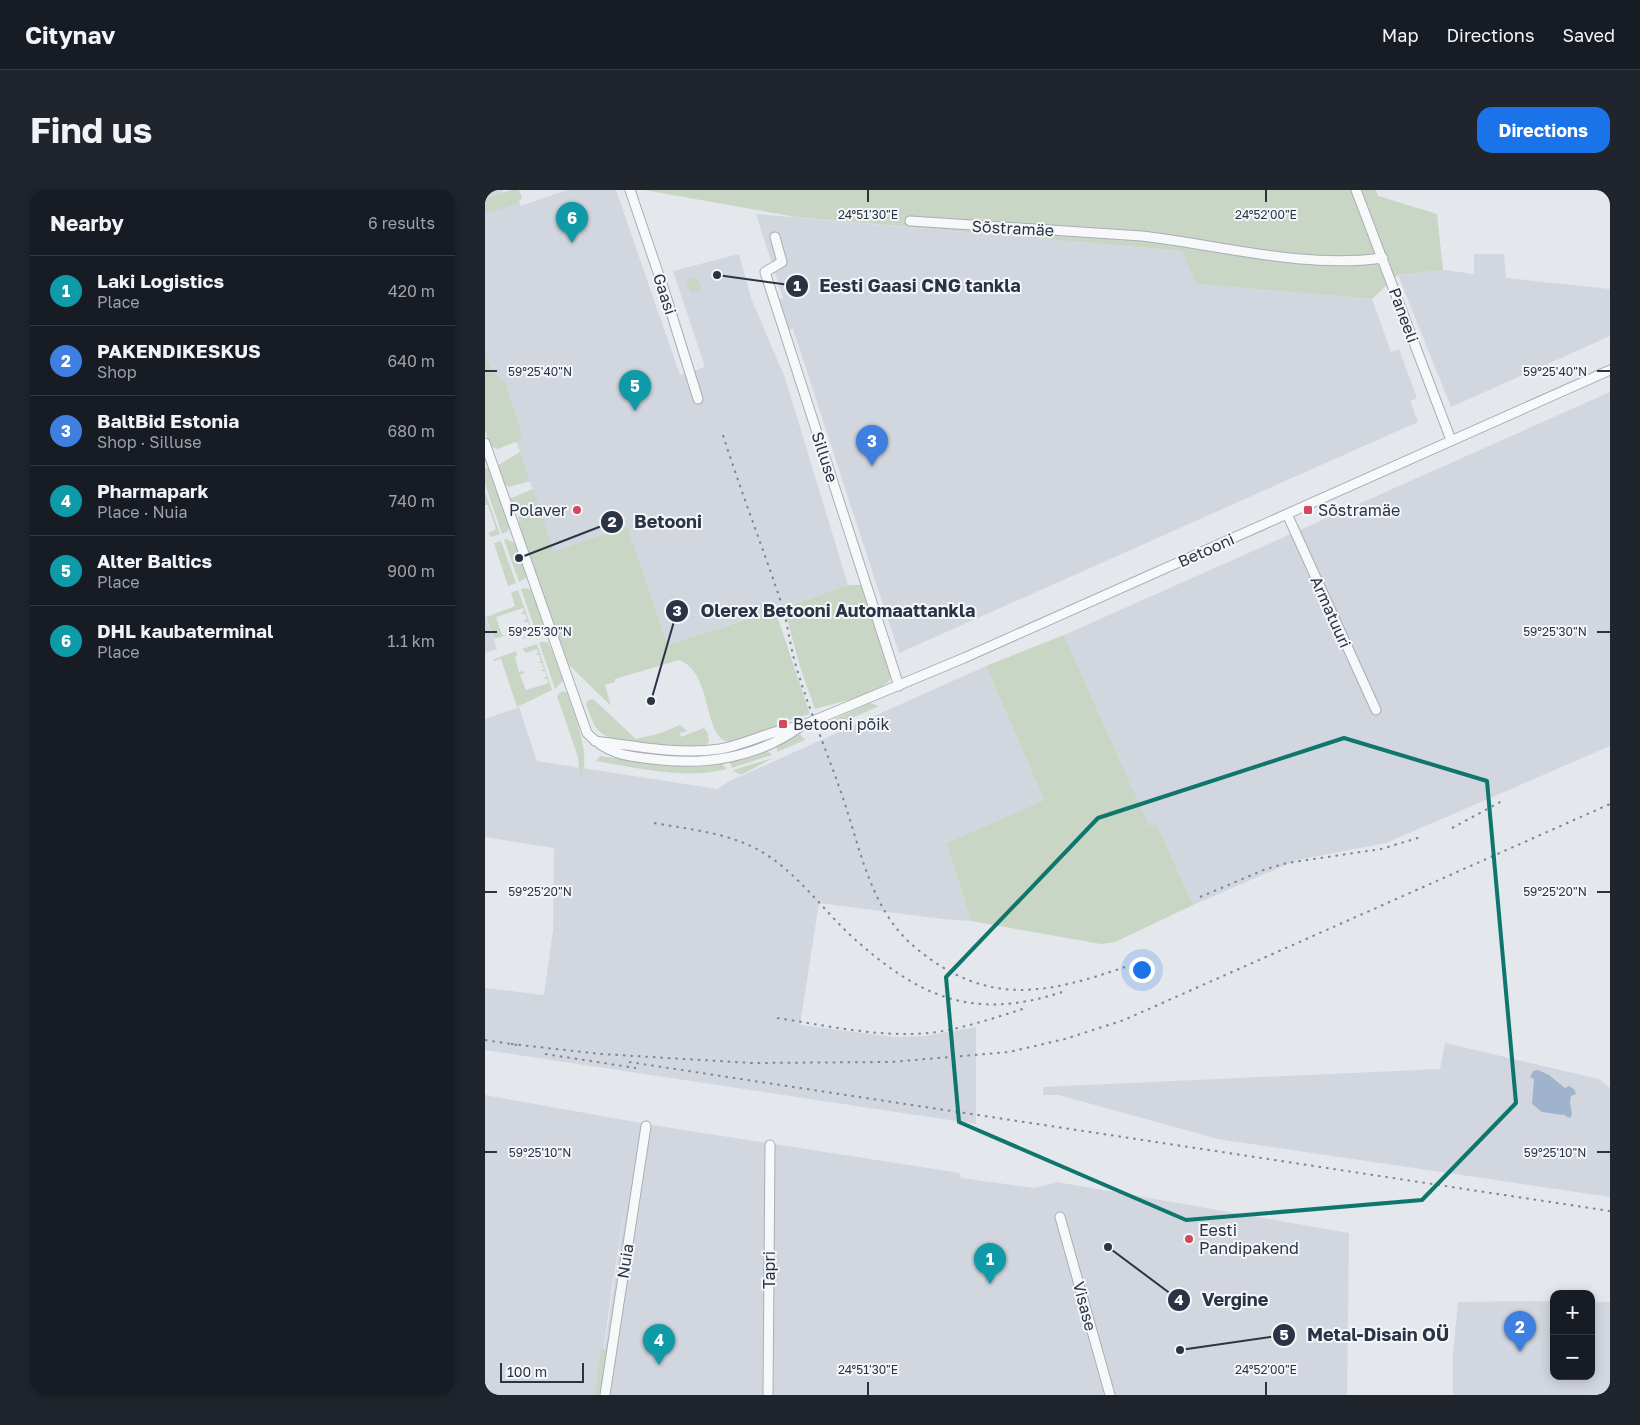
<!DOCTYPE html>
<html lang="en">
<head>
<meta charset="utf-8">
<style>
  body { margin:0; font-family:"Golos Text",sans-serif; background:#20242c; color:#f1f3f6 }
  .controls { position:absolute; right:15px; bottom:15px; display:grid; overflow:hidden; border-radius:10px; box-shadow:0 2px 12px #0003 }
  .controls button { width:45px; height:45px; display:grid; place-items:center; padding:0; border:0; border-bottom:1px solid #363941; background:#171b24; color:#f1f3f6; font:25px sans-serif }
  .scale { position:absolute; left:15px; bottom:12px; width:84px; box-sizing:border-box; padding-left:5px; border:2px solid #2b3445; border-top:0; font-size:14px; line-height:18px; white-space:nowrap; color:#2b3445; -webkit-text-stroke:4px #f4f6f9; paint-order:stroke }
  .you { position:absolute; left:656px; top:779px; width:18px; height:18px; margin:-12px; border:4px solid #fff; border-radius:50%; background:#1a73e8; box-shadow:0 0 0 8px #1a73e833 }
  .badge { display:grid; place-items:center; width:32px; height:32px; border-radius:50%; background:#1a73e8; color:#fff; font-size:16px; font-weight:700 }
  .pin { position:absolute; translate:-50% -41px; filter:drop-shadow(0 1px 2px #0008) }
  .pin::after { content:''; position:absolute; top:26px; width:18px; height:15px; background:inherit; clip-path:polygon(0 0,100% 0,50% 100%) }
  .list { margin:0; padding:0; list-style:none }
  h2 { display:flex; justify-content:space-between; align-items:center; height:65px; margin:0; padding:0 20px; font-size:21px }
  h2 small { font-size:16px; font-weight:400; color:#9ea1a6 }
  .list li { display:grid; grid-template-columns:32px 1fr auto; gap:15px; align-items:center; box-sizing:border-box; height:70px; padding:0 20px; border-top:1px solid #363941 }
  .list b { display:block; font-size:19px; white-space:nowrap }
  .list p { margin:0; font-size:16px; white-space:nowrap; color:#9ea1a6 }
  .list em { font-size:16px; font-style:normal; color:#9ea1a6 }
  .map { position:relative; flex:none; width:1125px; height:1205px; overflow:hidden; border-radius:15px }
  header { display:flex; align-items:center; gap:30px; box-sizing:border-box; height:70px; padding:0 25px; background:#171b24; border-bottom:1px solid #363941 }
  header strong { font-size:24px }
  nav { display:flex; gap:28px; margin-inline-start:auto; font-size:18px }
  .intro { display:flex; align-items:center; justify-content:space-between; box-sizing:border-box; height:120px; padding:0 30px }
  h1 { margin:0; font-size:35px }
  .button { padding:12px 22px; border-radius:15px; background:#1a73e8; color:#fff; font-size:18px; font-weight:700 }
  main { display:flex; gap:30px; padding:0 30px }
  aside { flex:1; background:#171b24; border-radius:15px; box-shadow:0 2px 12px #0003 }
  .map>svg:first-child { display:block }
  .built { fill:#d2d6de; fill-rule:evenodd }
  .green { fill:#c9d6c5 }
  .water { fill:#9fb4cc }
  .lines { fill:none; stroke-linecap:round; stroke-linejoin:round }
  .minor-casing { stroke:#a9aeb7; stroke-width:11 }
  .minor { stroke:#f7f8fa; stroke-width:9 }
  .rail { stroke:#7d8696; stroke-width:2; stroke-dasharray:2.5 5; stroke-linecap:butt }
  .marked { fill:none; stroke:#0f766e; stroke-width:4; stroke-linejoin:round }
  .ticks { fill:none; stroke:#2b3445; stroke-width:2 }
  .poi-dot { fill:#d1495b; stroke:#f4f6f9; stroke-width:2 }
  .labels { text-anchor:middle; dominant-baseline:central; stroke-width:4; stroke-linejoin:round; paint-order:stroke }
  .street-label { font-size:16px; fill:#2b3445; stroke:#f4f6f9 }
  .poi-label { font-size:16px; fill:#2b3445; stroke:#f4f6f9; text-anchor:start }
  .ticks-label { font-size:12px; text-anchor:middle; fill:#2b3445; stroke:#f4f6f9; stroke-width:4; stroke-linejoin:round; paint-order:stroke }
  .leader { fill:none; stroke:#2b3445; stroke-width:2 }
  .callout-dot { fill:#2b3445; stroke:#f4f6f9; stroke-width:2 }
  .mark-label { font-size:15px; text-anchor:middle; font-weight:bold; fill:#fff }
  .callout-label { font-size:18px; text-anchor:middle; font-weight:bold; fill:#2b3445; stroke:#f4f6f9; stroke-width:4; stroke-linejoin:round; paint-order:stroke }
</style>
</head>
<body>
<header>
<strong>Citynav</strong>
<nav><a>Map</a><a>Directions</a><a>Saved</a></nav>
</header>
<div class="intro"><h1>Find us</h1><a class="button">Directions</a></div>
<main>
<aside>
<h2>Nearby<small>6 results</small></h2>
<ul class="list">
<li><span class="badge" style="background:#0f9aa8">1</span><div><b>Laki Logistics</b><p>Place</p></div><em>420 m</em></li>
<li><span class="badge" style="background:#3f7fe0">2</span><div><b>PAKENDIKESKUS</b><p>Shop</p></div><em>640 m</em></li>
<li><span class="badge" style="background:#3f7fe0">3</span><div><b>BaltBid Estonia</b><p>Shop · Silluse</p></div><em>680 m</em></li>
<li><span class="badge" style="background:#0f9aa8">4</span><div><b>Pharmapark</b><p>Place · Nuia</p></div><em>740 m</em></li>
<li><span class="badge" style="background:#0f9aa8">5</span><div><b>Alter Baltics</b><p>Place</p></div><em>900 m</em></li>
<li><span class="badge" style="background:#0f9aa8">6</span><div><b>DHL kaubaterminal</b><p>Place</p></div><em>1.1 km</em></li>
</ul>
</aside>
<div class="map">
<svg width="1125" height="1205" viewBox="0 0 1125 1205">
  <rect width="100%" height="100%" fill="#e4e7ec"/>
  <!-- built -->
  <path class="built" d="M0,0H17L18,3L0,9Z
    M82,0H131L195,185L220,177L188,81L254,64L266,108L300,188L363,395L183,455L142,336L69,361L0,161V20L33,8L36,16Z
    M271,24L697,61L712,94L887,109L906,162L914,159L932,208L925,211L933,232L414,463L308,139L303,140L293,110L298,108Z
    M989,64H1019L1021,88L1125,99V146L966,217L913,85L958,80L989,84Z
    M1125,202V556L901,653L812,670L708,715L672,634L664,637L579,445Z
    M0,426L12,459L0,463Z
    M501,476L559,610L461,653L486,731L458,729L334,713L315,835L409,847L440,846L491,837V934L0,860V798L59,805L68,740L69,658L0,647V529L34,517L52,571L232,599L245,591Z
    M960,853L1114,889L1125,898V1007L733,949L574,905H558V897L955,879Z
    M0,905L167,935L475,983L476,988L550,998L572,992L864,1043L862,1205H0ZM141,1010L119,1163H118L127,1097Z
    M1069,1111V1186H1106V1112H1125V1205H968V1164L973,1112Z"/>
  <!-- green -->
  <path class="green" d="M26,0H34L37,8L31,14L0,24V9Z
    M159,0H891L893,6L952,24L958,80L913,85L887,109L711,94L697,61L311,27Z
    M208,87L212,88L217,100L206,103L201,91Z
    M0,161L7,181L21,194L37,245L36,250L12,259L5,256L0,240Z
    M35,262L45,291L24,297L18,293L12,276Z
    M5,277L25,335L23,341L17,344L0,294V278Z
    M48,299L69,361L142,336L183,455L290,420L325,524L294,533L292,536C279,541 263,551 248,552C216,554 230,483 194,470L130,489V492L120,495L126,516L84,475L35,344L33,320L29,319L24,309Z
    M0,302L15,344L6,347L3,343L11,339L3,315H0Z
    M21,349L30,353L33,359L32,371L37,373L42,385L41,388L34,392L19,350Z
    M16,351L31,393L23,396L9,353Z
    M363,395H377L405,482V490C389,507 352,512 330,519L315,477L299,417Z
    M42,398L47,400C51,412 65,437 52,445L36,399Z
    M33,400L49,445L38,449V447L47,443L46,439L41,440L45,437L43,432H38L42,429L40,424H36L39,421L38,418L11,427L17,445H22L9,449L1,427L30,416L26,403Z
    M579,445L664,636L672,634L708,715L630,752L616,754L486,731L461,653L559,610L501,476Z
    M54,452H62L66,458L78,491L70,499Z
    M52,454L67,500L32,517L16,469L8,471L9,469L31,461L32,465L30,467L34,482L39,481V483L35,485L40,498L41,500L64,493L62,489H58L62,486L60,481H55L59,479L57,473H53L56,471L54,465H50L53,463L52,459L41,463L37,459Z
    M77,501L82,503C89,524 108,568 95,589L93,567L72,506Z
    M108,509L151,549L176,543L195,535L202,541L195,543L196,547L219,538L223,543L224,552L218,557C194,557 134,558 115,542C108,537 105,523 101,514L103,510Z
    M385,513L394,516L336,542L334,536Z
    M315,544L320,550L292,562V555Z
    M133,558L233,564L234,566L191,569Z
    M282,560L287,565L247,578L245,573L247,571Z
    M115,566L175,574L236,573L242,579C200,590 153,578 111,571Z
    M288,568L258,584H253L248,580Z
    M116,1159L122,1160L115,1205H110Z"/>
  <!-- water -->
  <path class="water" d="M1053,880L1064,885L1080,898L1084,896L1089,899L1091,904L1086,906L1085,912L1087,925L1085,928L1079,925L1080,923L1078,925L1057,922L1047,914L1049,889L1045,887L1048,881Z"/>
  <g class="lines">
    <defs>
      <path id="minor" d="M145,0L181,106L213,209
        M871,0L966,250
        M425,31L657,46C736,55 817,79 898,68
        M290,47L297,72L280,82L414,496
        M0,253L102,543C122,564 140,566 167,569C219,576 273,568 316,536
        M802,324L891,520
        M110,551C152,556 193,565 235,559C263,554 288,539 316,536L479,468L1125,180
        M575,1027L625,1205
        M120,1205L161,936
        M283,1205L285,955"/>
    </defs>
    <!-- minor casing -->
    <use href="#minor" class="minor-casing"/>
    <!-- minor -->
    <use href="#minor" class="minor"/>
    <!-- rail -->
    <path class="rail" d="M238,245C256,302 278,358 297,415C303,435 305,456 311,476C324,520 343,564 358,608C376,661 386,722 432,759C503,817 561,804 640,777
      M169,633C208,640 248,643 282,665C314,686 337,718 364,744C432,806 486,832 577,802
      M967,638L1019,610
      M715,707L781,679L802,673L896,659L936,647
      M292,828C345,836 399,849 452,842C483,837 512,827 541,818
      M0,850L32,855
      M26,854L116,864L267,873L406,872L524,862L580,849L639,830L1125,614
      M60,864L151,878
      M144,872L1125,1021"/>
  </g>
  <!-- marked area -->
  <path class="marked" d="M859,548L1002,591L1031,913L937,1010L701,1030L474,932L461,787L613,628Z"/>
  <!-- ticks -->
  <path class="ticks" d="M383,0V12M781,0V12M0,181H12M1112,181H1125M0,442H12M1112,442H1125M0,702H12M1112,702H1125M0,962H12M1112,962H1125M383,1192V1205M781,1192V1205"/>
  <!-- markers -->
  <g class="poi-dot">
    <circle cx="92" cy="320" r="5"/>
    <rect x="818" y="315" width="10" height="10" rx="2.5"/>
    <rect x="293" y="529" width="10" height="10" rx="2.5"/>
    <circle cx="704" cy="1049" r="5"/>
  </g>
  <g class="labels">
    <!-- street labels -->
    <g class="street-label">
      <text transform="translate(528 38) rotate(3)">Sõstramäe</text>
      <text transform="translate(180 104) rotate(72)">Gaasi</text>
      <text transform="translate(919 125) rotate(70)">Paneeli</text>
      <text transform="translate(340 267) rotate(72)">Silluse</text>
      <text transform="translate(721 360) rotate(-24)">Betooni</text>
      <text transform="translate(846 422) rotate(66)">Armatuuri</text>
      <text transform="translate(140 1071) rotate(-81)">Nuia</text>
      <text transform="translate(284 1080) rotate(-90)">Tapri</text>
      <text transform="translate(600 1116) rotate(75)">Visase</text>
    </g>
    <!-- poi labels -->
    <g class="poi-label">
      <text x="82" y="320" text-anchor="end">Polaver</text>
      <text x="833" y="320">Sõstramäe</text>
      <text x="308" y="534">Betooni põik</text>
      <text x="714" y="1040">Eesti<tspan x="714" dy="18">Pandipakend</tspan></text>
    </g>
  </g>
  <g class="ticks-label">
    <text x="383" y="29">24°51'30"E</text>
    <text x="781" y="29">24°52'00"E</text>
    <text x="55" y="186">59°25'40"N</text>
    <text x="1070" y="186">59°25'40"N</text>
    <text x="55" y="446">59°25'30"N</text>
    <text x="1070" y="446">59°25'30"N</text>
    <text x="55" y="706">59°25'20"N</text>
    <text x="1070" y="706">59°25'20"N</text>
    <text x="55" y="967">59°25'10"N</text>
    <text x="1070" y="967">59°25'10"N</text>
    <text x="383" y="1184">24°51'30"E</text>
    <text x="781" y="1184">24°52'00"E</text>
  </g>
  <!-- callouts -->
  <path class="leader" d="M232 85L312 96M34 368L127 332M166 511L192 421M623 1057L694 1110M695 1160L799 1145"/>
  <g class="callout-dot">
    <circle cx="232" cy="85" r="5"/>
    <circle cx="34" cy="368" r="5"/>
    <circle cx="166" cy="511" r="5"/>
    <circle cx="623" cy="1057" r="5"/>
    <circle cx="695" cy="1160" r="5"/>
    <circle cx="312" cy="96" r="12"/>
    <circle cx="127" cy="332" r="12"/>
    <circle cx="192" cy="421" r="12"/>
    <circle cx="694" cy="1110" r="12"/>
    <circle cx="799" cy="1145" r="12"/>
  </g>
  <g class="mark-label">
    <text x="312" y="101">1</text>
    <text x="127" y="337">2</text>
    <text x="192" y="426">3</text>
    <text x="694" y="1115">4</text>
    <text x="799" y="1150">5</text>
  </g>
  <g class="callout-label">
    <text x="435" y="102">Eesti Gaasi CNG tankla</text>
    <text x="183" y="338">Betooni</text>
    <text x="353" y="427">Olerex Betooni Automaattankla</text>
    <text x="750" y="1116">Vergine</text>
    <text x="893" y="1151">Metal-Disain OÜ</text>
  </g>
</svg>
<div class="controls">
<button>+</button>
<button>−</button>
</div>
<div class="scale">100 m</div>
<div class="you"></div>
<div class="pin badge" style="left:505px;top:1094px;background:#0f9aa8">1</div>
<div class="pin badge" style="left:1035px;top:1162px;background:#3f7fe0">2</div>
<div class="pin badge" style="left:387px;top:276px;background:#3f7fe0">3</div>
<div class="pin badge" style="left:174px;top:1175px;background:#0f9aa8">4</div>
<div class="pin badge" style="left:150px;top:221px;background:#0f9aa8">5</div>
<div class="pin badge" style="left:87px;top:53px;background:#0f9aa8">6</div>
</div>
</main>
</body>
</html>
